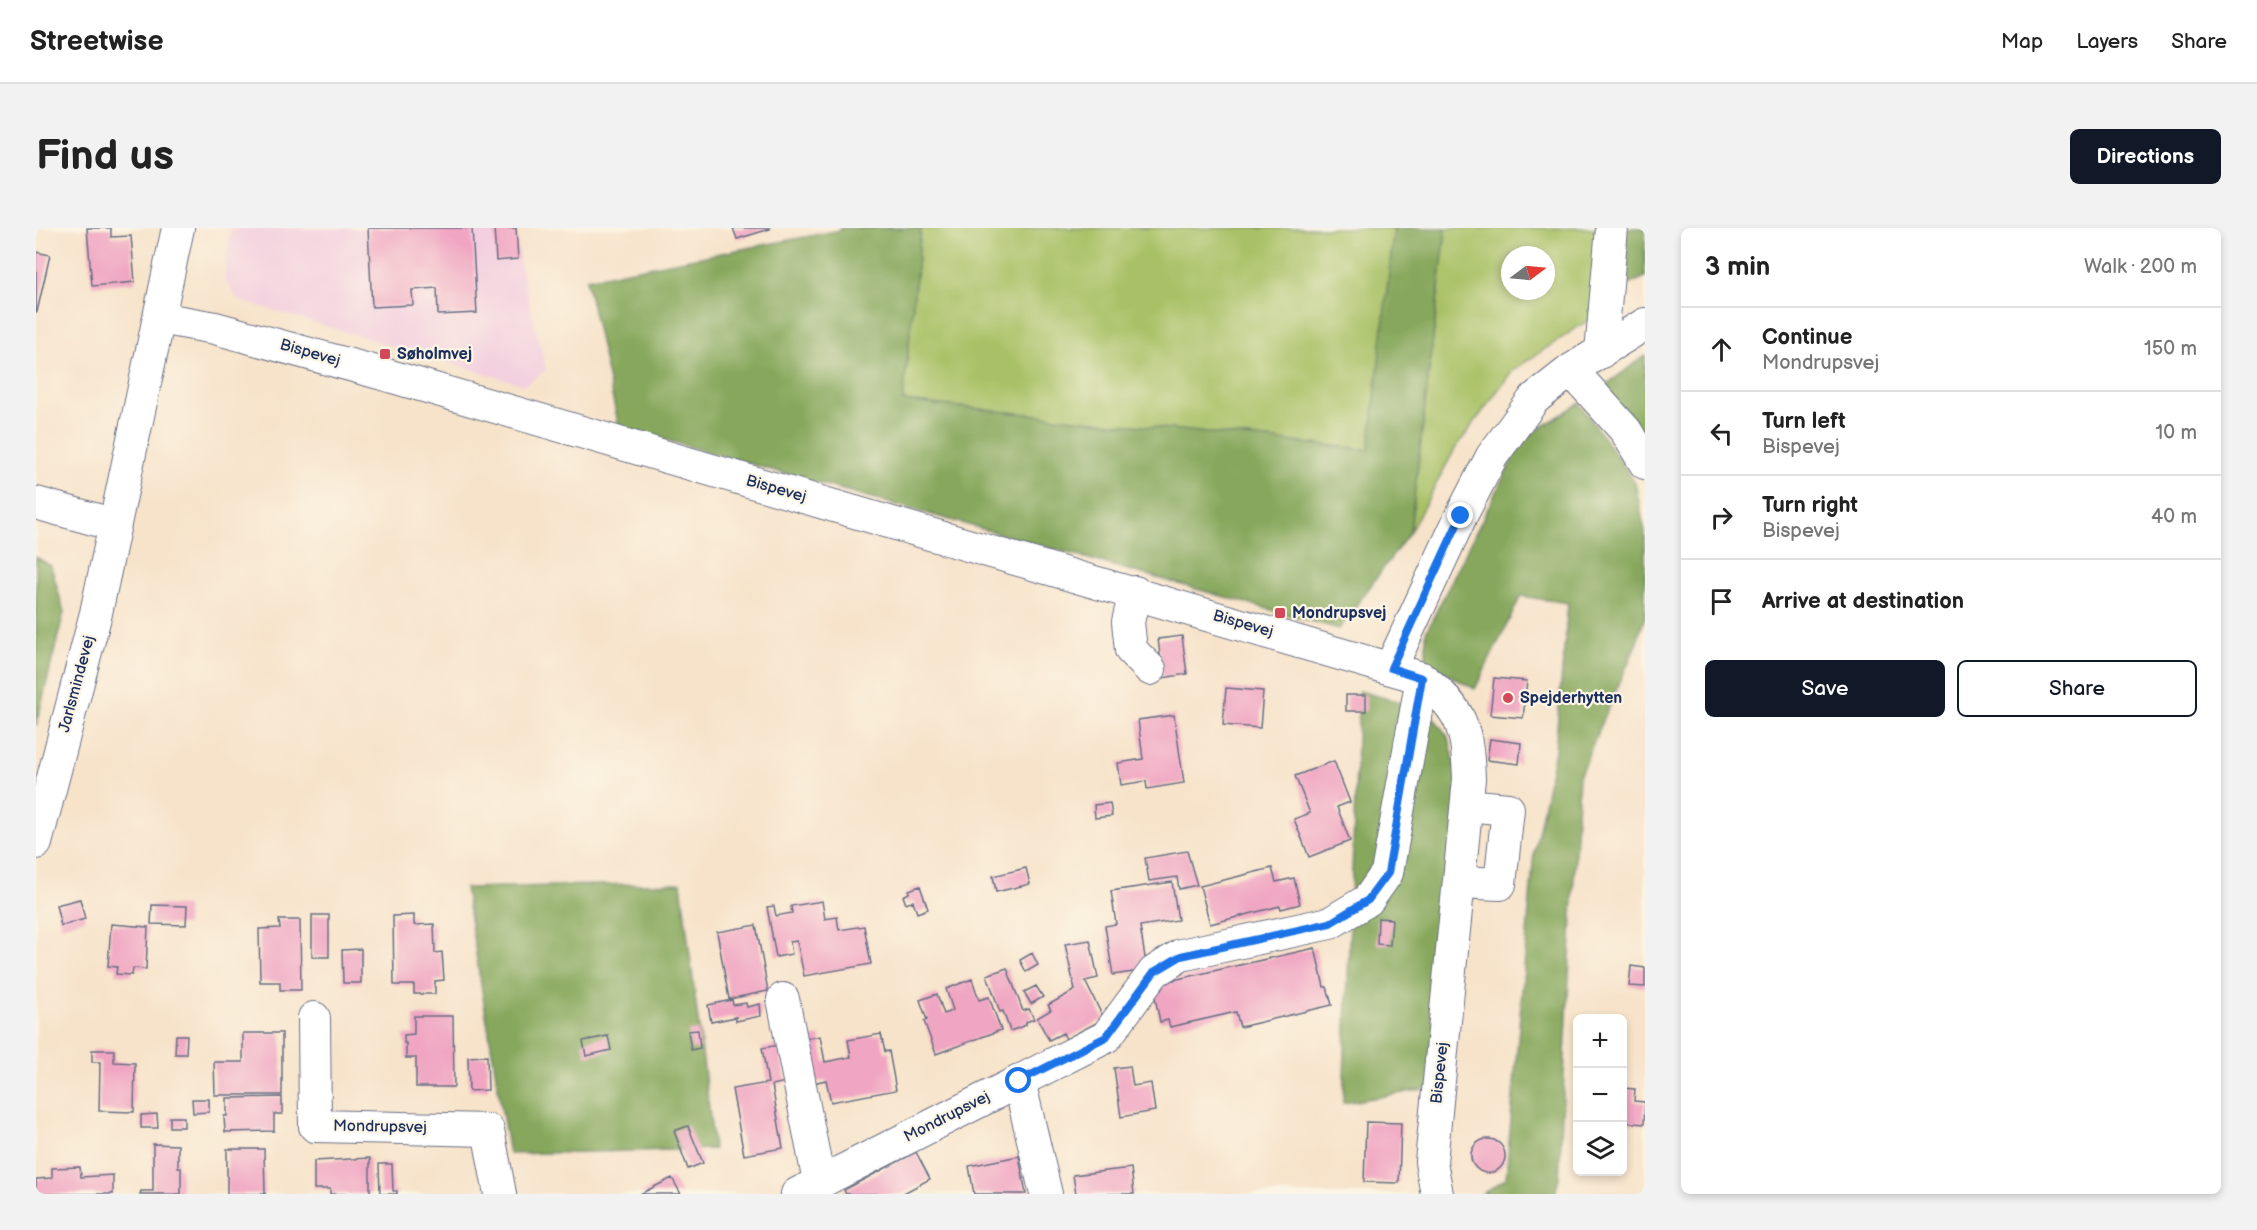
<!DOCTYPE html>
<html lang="en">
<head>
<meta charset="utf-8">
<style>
  body { margin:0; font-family:"Balsamiq Sans",sans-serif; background:#f2f2f2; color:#222 }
  .controls { position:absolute; right:18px; bottom:18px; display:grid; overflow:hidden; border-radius:9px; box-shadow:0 3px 9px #0003 }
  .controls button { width:54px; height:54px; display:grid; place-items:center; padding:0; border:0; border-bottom:2px solid #e0e0e0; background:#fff; color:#222; font:30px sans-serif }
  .compass { position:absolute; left:1465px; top:18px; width:54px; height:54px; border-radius:50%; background:#fff; box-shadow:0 3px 9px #0003; rotate:74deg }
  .stop { position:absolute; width:18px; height:18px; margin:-14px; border:4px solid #1a73e8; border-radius:50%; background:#fff }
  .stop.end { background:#1a73e8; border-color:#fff; box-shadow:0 2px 6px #0008 }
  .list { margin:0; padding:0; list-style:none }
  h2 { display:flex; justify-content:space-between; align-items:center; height:78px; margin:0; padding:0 24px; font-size:26px }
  h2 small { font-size:20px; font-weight:400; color:#767676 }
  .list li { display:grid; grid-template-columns:39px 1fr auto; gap:18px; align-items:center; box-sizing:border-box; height:84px; padding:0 24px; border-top:2px solid #e0e0e0 }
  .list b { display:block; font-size:22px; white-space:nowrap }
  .list p { margin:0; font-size:20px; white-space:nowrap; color:#767676 }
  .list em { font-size:20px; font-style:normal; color:#767676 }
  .actions { display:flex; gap:12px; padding:18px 24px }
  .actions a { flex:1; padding:14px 0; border:2px solid #111827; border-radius:9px; text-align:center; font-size:21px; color:#111827 }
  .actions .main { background:#111827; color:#fff }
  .icon { flex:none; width:33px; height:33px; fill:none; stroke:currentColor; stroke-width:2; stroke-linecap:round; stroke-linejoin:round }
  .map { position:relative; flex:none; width:1609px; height:966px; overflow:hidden; border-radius:9px }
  header { display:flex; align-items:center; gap:36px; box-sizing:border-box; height:84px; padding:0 30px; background:#fff; border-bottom:2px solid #e0e0e0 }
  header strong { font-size:28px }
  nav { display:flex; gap:33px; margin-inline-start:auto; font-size:21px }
  .intro { display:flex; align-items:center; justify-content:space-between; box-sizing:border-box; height:144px; padding:0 36px }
  h1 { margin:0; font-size:42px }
  .button { padding:15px 27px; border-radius:9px; background:#111827; color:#fff; font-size:21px; font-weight:700 }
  main { display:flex; gap:36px; padding:0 36px }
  aside { flex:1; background:#fff; border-radius:9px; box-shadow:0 3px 9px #0003 }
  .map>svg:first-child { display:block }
  .built { fill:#f3cfdf }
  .green { fill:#a9c166; stroke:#627862; stroke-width:1.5; fill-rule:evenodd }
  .forest { fill:#86a75b; stroke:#506b5c; stroke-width:1.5 }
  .building { fill:#f0a6c2 }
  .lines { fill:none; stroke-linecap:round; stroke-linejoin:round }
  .minor-casing { stroke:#686e84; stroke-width:34 }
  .minor { stroke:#fff; stroke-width:32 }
  .route { stroke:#1a73e8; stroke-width:8 }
  .poi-dot { fill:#d1495b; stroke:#fcf5e5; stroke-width:2 }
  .labels { text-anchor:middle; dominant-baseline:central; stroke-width:4.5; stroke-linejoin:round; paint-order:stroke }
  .street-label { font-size:16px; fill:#1b2f5e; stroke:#fcf5e5 }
  .poi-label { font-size:16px; font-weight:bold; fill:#1b2f5e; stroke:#fcf5e5; text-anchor:start }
</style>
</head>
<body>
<header>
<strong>Streetwise</strong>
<nav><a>Map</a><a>Layers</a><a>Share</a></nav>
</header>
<div class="intro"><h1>Find us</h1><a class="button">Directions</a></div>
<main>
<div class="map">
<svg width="1609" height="966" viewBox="0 0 1609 966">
  <rect width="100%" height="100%" fill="#fcf5e5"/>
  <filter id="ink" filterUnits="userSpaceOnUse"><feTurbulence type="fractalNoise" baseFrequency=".0167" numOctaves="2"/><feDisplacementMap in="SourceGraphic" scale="12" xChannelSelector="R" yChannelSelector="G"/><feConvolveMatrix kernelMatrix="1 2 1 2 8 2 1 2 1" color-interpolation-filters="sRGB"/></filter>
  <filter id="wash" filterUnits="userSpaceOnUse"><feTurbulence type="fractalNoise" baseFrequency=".008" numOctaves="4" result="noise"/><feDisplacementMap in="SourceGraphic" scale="24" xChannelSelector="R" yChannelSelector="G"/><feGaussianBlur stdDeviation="1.35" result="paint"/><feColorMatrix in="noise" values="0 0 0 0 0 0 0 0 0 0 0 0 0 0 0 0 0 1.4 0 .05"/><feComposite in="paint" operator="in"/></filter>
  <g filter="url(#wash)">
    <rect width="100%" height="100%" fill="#f7e3ca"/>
    <!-- built -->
    <path class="built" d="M195,0H481L484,37L510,142L488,157L202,72L188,50Z"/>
    <!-- green -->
    <path class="green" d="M885,0H1358L1334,222L866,173Z
      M1410,0H1567L1560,87L1476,143L1419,221L1374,304ZM1474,27H1510V63H1474Z"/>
    <!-- forest -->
    <path class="forest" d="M805,0H885L867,173L1333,222L1358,0H1410L1374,304L1303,401L583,199L550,51L805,2Z
      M1584,0H1609V49L1577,64Z
      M1609,128V215L1567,159Z
      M1543,175L1599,254L1609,304V389L1599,419L1543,548L1523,950L1519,966H1446L1470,950L1498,624L1519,523L1532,375L1485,368L1439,461L1390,435V404L1486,212Z
      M0,329L15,338L28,384L0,498Z
      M1323,463L1392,482L1413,510L1423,553L1395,860L1307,875Z
      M645,655L678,921L473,926L429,660Z"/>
    <g id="blocks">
      <!-- building -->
      <path class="building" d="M51,0H75V9L95,8L99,54L56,58Z
        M332,0H436L441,85L402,87L401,60L376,62L377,77L336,79Z
        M458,0H480L482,31L460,33Z
        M697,0H734V1L701,11Z
        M0,24L14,27L1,84H0Z
        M1146,408L1151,446L1127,450L1122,411Z
        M1458,450L1491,453L1487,490L1454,487Z
        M1190,460L1227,463L1224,500L1187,497Z
        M1310,467H1330V483H1310Z
        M1138,487L1148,555L1111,561L1110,553L1085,557L1082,535L1107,531L1102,492Z
        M1454,511L1485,515L1483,536L1451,532Z
        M1298,533L1314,574L1301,579L1314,613L1273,629L1258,591L1274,585L1259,548Z
        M1074,575L1076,588L1059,590L1058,577Z
        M1151,623L1161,657L1143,661L1141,649L1113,653L1109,630Z
        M990,640L994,656L960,664L957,648Z
        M1236,640L1240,654L1258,650L1264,676L1245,681L1244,678L1174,696L1164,658Z
        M1136,654L1142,692L1104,698L1111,742L1077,747L1069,698L1080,696L1075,663Z
        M884,658L892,681L881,685L877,673L870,676L867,668L873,665V662Z
        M44,671L49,691L25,698L20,677Z
        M786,673L789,691L801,689L803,702L828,698L835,736L768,748L761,713L754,714L756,726L740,729L731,679L738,678L740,688L756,685L755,678Z
        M116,677L151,678L150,697L115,696Z
        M276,687H293V729H276Z
        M378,687V697L398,696L399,725L406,724L408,752L399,753V766H378V757H358L357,688Z
        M1342,690L1356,691L1354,717L1341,716Z
        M243,692H264L265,762H244V754H224L223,701L244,700Z
        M75,696L112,699L110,741L97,740L96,747L80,746L81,739L72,738Z
        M720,697L732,763L693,771L681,704Z
        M1054,712L1062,750L1049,753L1068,791L1030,811L1027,805L1013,812L1001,790L1015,782L1012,777L1039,762L1029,716Z
        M1279,720L1288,759H1291L1296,777L1204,799L1200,784L1134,799L1132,792L1124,794L1118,764L1125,762L1124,755Z
        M325,721V755H307L306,722Z
        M996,725L1002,737L990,744L984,732Z
        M1595,738L1609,740V759L1593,758Z
        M971,740L987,783L993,781L998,791L990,794V797L974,803L967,783L964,784L951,747Z
        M936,751L943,772L953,769L965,802L900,826L888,793L891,792L884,772L901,766L908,786L917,782L910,761Z
        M1000,758L1007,769L995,776L988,764Z
        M696,772L697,777L710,775L711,779L724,776L725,788L700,793V789L675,794L672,777Z
        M378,788H417L418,859H380V830H370V815H368V807L378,806Z
        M662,802L664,820L655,822L652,803Z
        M207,805H246V867H179L178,834H207Z
        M845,806L849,824L853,823L860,862L795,874L790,852L777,855L768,811L784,808L789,834L815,829L812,812Z
        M140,807H151L150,826H139Z
        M572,808L575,822L550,828L547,813Z
        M743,817L750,854L736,857L747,920L708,927L696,861L732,855L726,820Z
        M56,822H78V834L99,835L98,884L63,883L64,834H56Z
        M451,828L452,862L433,863L432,829Z
        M1094,838L1097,858L1115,855L1119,883L1085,889L1078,840Z
        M1586,860L1599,861L1598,873L1609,874L1608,896L1586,894Z
        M246,869V886H238V903L189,904L188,888H191V870Z
        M156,871H173V884L157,885Z
        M121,886L122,900H105V887Z
        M134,889H148V899H134Z
        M1330,894L1365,895L1363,955L1328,954Z
        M652,898L667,935L652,941L638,903Z
        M1435 928a17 17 0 1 1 34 0a17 17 0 1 1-34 0Z
        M117,916L142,917V940H145V966H104L105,963H117Z
        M191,921H228L229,966H191Z
        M880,924L894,951L866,966H810L808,962Z
        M983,928L990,966H938L933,938Z
        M334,930V966H294V961H278V933Z
        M343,936H356L357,963H361V966H344Z
        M44,939L45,949L77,947V966H0V951L16,950V940Z
        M1095,940L1098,966H1040L1037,947Z
        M636,950L645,966H604Z"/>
    </g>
  </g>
  <g filter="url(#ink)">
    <use href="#blocks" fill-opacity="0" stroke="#686e84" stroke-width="1.5"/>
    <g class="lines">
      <defs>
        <path id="minor" d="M123,90L179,100L347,146L1386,450C1427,482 1431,501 1433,551L1395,934L1401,966
          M1565,124L1576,0
          M1535,142L1590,203L1609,235
          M0,275L79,297
          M1099,364L1092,394L1095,422L1114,441
          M1355,439L1425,288L1456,228L1498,171L1535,142L1609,96
          M0,615L60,385L142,0
          M1423,654L1464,656L1472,581L1431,577
          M747,771L783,954
          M278,790L279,898L452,902L464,966
          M983,853L1010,966
          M761,966L1070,809L1118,744L1145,727L1294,695L1332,672L1351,645L1386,450"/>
      </defs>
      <!-- minor casing -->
      <use href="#minor" class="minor-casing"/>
      <!-- minor -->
      <use href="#minor" class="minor"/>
    </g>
  </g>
  <g class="lines" filter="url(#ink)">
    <!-- route -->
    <path class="route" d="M983,853L1070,809L1118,744L1145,728L1294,695L1332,672L1352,645L1386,450L1355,440L1425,288"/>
  </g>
  <!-- markers -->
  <g class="poi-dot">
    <rect x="343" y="120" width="12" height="12" rx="3"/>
    <rect x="1238" y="379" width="12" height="12" rx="3"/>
    <circle cx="1472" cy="470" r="6"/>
  </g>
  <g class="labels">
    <!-- street labels -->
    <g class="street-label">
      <text transform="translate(274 125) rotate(16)">Bispevej</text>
      <text transform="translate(740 261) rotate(16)">Bispevej</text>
      <text transform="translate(1207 396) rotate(16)">Bispevej</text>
      <text transform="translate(41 456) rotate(-75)">Jarlsmindevej</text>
      <text transform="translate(1404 845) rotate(-84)">Bispevej</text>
      <text transform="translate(911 889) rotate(-27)">Mondrupsvej</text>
      <text transform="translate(344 899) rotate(1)">Mondrupsvej</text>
    </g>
    <!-- poi labels -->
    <g class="poi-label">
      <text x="361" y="126">Søholmvej</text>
      <text x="1256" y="385">Mondrupsvej</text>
      <text x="1484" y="470">Spejderhytten</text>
    </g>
  </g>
</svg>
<div class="controls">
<button>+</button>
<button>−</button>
<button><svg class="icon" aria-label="layers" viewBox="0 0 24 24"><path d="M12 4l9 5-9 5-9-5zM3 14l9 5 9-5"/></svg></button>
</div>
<svg class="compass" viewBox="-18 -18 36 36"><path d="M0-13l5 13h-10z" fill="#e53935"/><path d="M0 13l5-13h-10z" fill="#767676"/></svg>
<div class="stop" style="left:983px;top:853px"></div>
<div class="stop end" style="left:1425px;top:288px"></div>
</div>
<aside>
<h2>3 min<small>Walk · 200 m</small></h2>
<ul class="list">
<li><svg class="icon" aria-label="ahead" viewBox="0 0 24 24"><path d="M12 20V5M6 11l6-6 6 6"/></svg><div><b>Continue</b><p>Mondrupsvej</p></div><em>150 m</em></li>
<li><svg class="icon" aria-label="left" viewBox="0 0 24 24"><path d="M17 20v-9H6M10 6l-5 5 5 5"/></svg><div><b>Turn left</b><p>Bispevej</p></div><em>10 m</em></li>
<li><svg class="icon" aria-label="right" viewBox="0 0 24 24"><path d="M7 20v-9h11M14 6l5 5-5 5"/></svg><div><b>Turn right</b><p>Bispevej</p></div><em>40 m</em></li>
<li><svg class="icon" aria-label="arrive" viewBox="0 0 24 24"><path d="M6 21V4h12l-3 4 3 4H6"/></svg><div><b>Arrive at destination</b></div></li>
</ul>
<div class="actions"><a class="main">Save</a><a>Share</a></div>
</aside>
</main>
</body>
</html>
